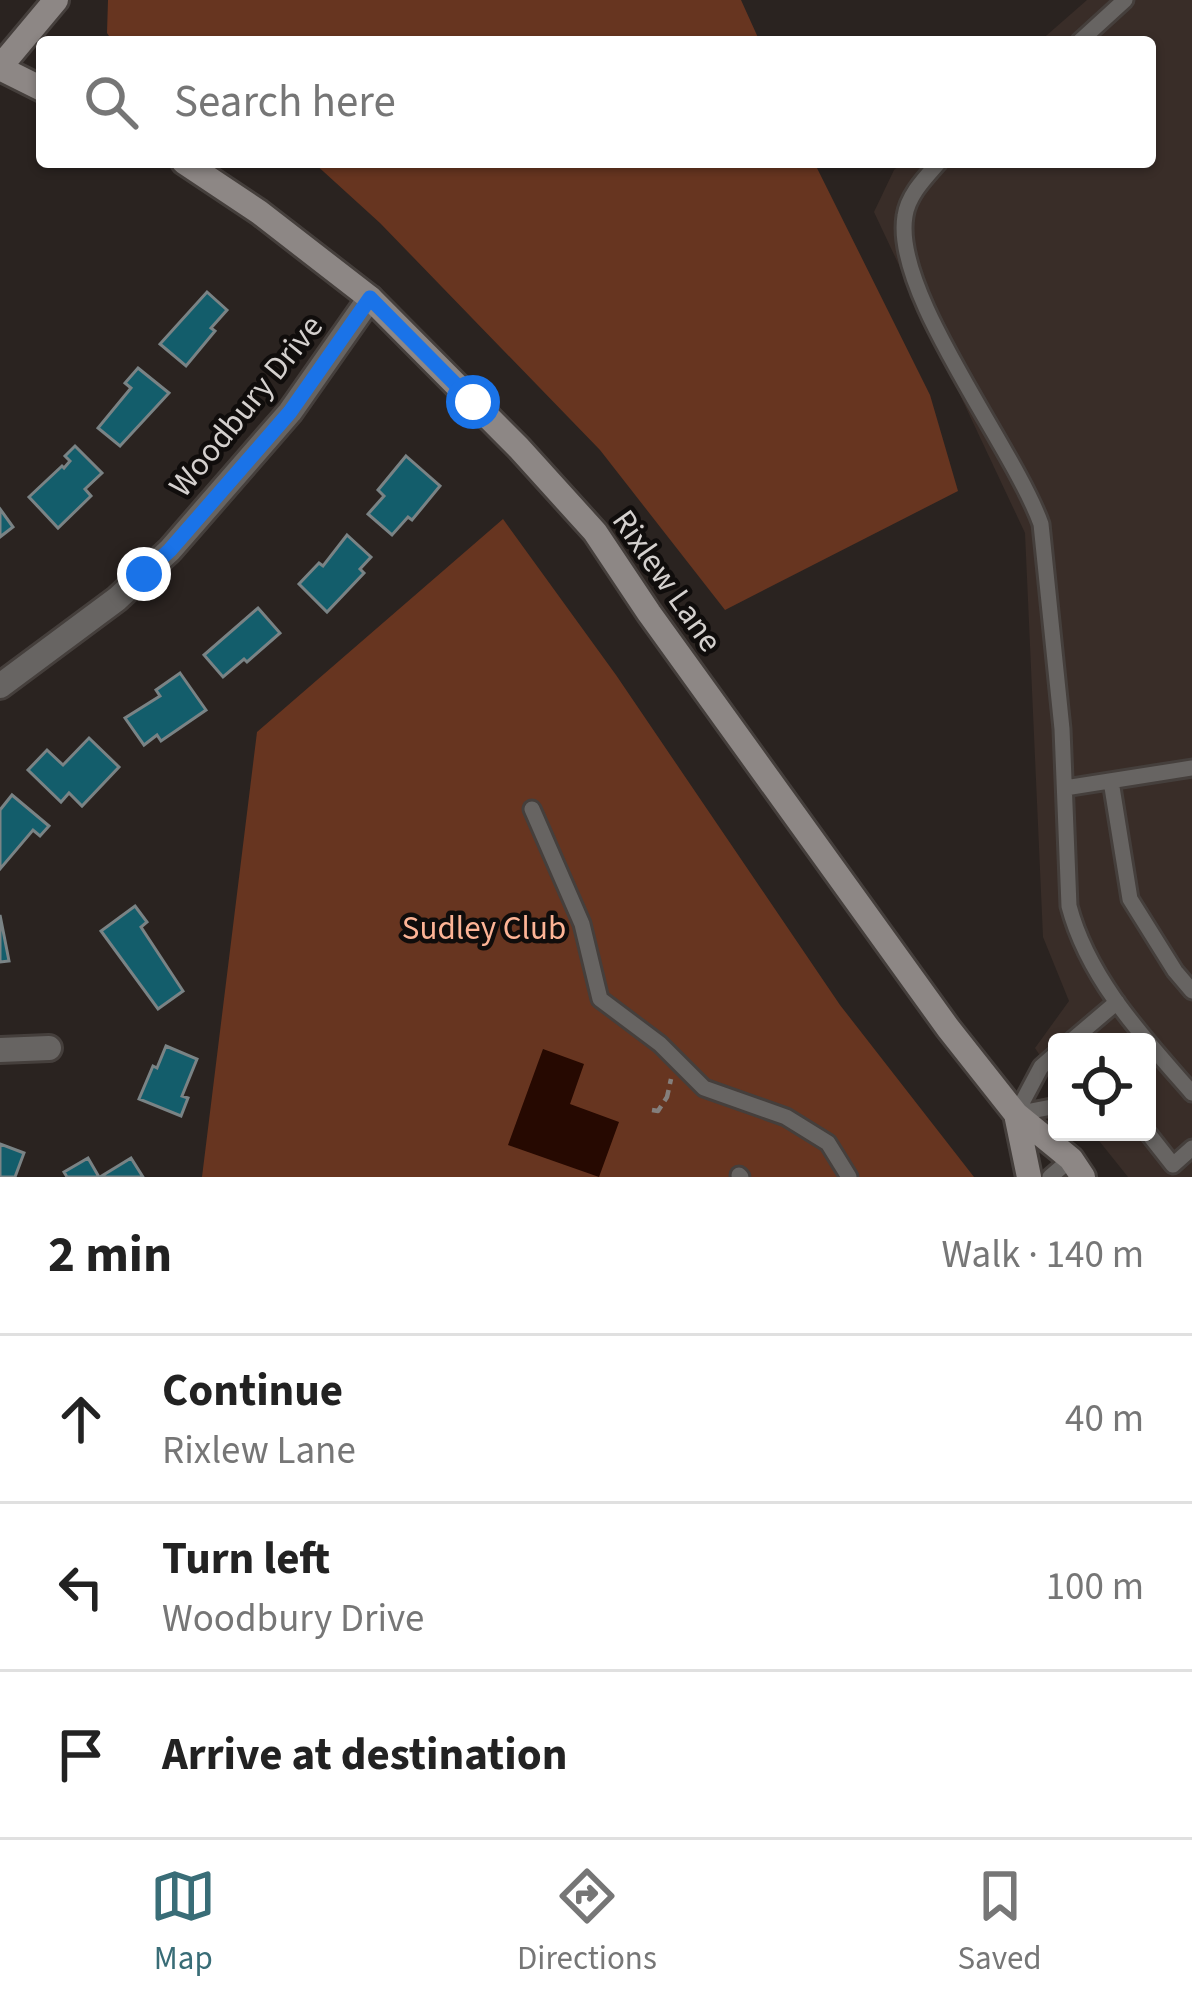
<!DOCTYPE html>
<html lang="en">
<head>
<meta charset="utf-8">
<style>
  body { margin:0; font-family:"Source Sans 3",sans-serif; background:#f6f6f6; color:#222 }
  .controls { position:absolute; right:36px; bottom:36px; display:grid; overflow:hidden; border-radius:12px; box-shadow:0 3px 9px #0004 }
  .controls button { width:108px; height:108px; display:grid; place-items:center; padding:0; border:0; border-bottom:3px solid #e0e0e0; background:#fff; color:#222; font:60px sans-serif }
  .stop { position:absolute; width:36px; height:36px; margin:-27px; border:9px solid #1a73e8; border-radius:50%; background:#fff }
  .stop.end { background:#1a73e8; border-color:#fff; box-shadow:0 3px 12px #0008 }
  .list { margin:0; padding:0; list-style:none }
  h2 { display:flex; justify-content:space-between; align-items:center; height:156px; margin:0; padding:0 48px; font-size:51px }
  h2 small { font-size:39px; font-weight:400; color:#767676 }
  .list li { display:grid; grid-template-columns:78px 1fr auto; gap:36px; align-items:center; box-sizing:border-box; height:168px; padding:0 48px; border-top:3px solid #e0e0e0 }
  .list b { display:block; font-size:45px; white-space:nowrap }
  .list p { margin:0; font-size:39px; white-space:nowrap; color:#767676 }
  .list em { font-size:39px; font-style:normal; color:#767676 }
  .icon { flex:none; width:66px; height:66px; fill:none; stroke:currentColor; stroke-width:2; stroke-linecap:round; stroke-linejoin:round }
  .map { position:relative; flex:none; width:1192px; height:1177px; overflow:hidden }
  .search { position:absolute; background:#fff; box-shadow:0 3px 9px #0004; left:36px; right:36px; top:36px; height:132px; display:flex; align-items:center; gap:30px; box-sizing:border-box; padding:0 42px; border-radius:12px; color:#767676; font-size:45px }
  .sheet { height:660px; background:#fff }
  nav { display:flex; justify-content:space-around; align-items:center; box-sizing:border-box; height:168px; border-top:3px solid #e0e0e0; background:#fff; font-size:33px; color:#767676 }
  nav a { display:grid; justify-items:center; gap:6px }
  nav .on { color:#396d77 }
  .map>svg:first-child { display:block }
  .built { fill:#392d28 }
  .green { fill:#673520 }
  .water { fill:#260901 }
  .building { fill:#135d6b; stroke:#7a8385; stroke-width:3 }
  .lines { fill:none; stroke-linecap:round; stroke-linejoin:round }
  .lane-casing { stroke:#453f3c; stroke-width:21 }
  .street-casing { stroke:#453f3c; stroke-width:30 }
  .secondary-casing { stroke:#453f3c; stroke-width:30 }
  .path { stroke:#847f7c; stroke-width:4.5; stroke-dasharray:12 6; stroke-linecap:butt }
  .lane { stroke:#676462; stroke-width:15 }
  .street { stroke:#676462; stroke-width:24 }
  .secondary { stroke:#8d8785; stroke-width:24 }
  .route { stroke:#1a73e8; stroke-width:15 }
  .labels { text-anchor:middle; dominant-baseline:central; stroke-width:9; stroke-linejoin:round; paint-order:stroke }
  .street-label { font-size:33px; fill:#d4d0ce; stroke:#100d0c }
  .park-label { font-size:33px; fill:#fdb496; stroke:#100d0c }
</style>
</head>
<body>
<div class="map">
<svg width="1192" height="1177" viewBox="0 0 1192 1177">
  <rect width="100%" height="100%" fill="#2a2320"/>
  <!-- built -->
  <path class="built" d="M1087,0H1192V1177H1128L1092,1132H1147V1042H1057V1081L1035,1048L1069,1001L1043,937L1025,533L874,212L894,170L903,162H1150V42H1039Z"/>
  <!-- green -->
  <path class="green" d="M108,0H741L760,42H113L107,33Z
    M313,162H814L930,395L958,491L725,610L600,450L380,223Z
    M503,519L616,675L840,1005L974,1177H202L257,732Z"/>
  <!-- water -->
  <path class="water" d="M543,1049L584,1064L570,1104L619,1122L599,1177L508,1145Z"/>
  <!-- building -->
  <path class="building" d="M207,292L227,310L211,328L215,331L186,366L160,344Z
    M138,368L169,393L120,446L98,428L131,388L125,383Z
    M75,446L102,473L85,489L91,496L58,528L29,497L62,466L64,468L70,461L65,456Z
    M406,456L440,486L412,520L408,517L392,535L368,514L384,496L378,490Z
    M0,509L13,527L0,537Z
    M347,535L371,557L360,569L364,573L327,612L299,584L319,563L323,566Z
    M258,608L280,633L247,662L244,659L223,677L204,655Z
    M180,673L206,710L161,741L157,735L144,745L125,718L160,696L156,690Z
    M89,738L119,767L82,806L69,793L61,802L28,770L47,750L63,765Z
    M12,795L49,826L40,836L33,830L0,869V810Z
    M135,906L147,922L141,927L183,991L158,1009L101,931Z
    M0,915L9,961L0,962Z
    M166,1046L197,1059L182,1096L188,1098L181,1116L139,1099L153,1066L157,1068Z
    M0,1144L24,1153L15,1177H0Z
    M88,1158L99,1177H67L64,1172Z
    M131,1158L143,1177H100Z"/>
  <g class="lines">
    <defs>
      <path id="lane" d="M1079,42L1125,0
        M939,162C925,178 908,195 905,216C892,293 1012,444 1041,524L1062,729L1069,906C1088,979 1144,1038 1192,1093
        M1111,781L1130,899L1175,971L1192,991
        M1065,788L1192,768
        M532,809L582,924L600,999L660,1044L704,1088L786,1117L828,1143L849,1177
        M1070,1042L1117,1002
        M1016,1114L1041,1067L1057,1053
        M1016,1114L1057,1106
        M1147,1132L1173,1165L1192,1148
        M739,1175L741,1177
        M1050,1177L1071,1159"/>
      <path id="street" d="M0,686L117,599L170,550L290,412L370,298
        M0,1050L49,1048"/>
      <path id="secondary" d="M0,67L56,0
        M0,68L42,89
        M184,162L259,212L370,298L519,448L595,532L649,613L948,1028L1016,1114L1071,1159L1083,1177
        M1016,1114L1029,1177"/>
    </defs>
    <!-- lane casing -->
    <use href="#lane" class="lane-casing"/>
    <!-- street casing -->
    <use href="#street" class="street-casing"/>
    <!-- secondary casing -->
    <use href="#secondary" class="secondary-casing"/>
    <!-- path -->
    <path class="path" d="M652,1110L658,1111L667,1097L671,1079"/>
    <!-- lane -->
    <use href="#lane" class="lane"/>
    <!-- street -->
    <use href="#street" class="street"/>
    <!-- secondary -->
    <use href="#secondary" class="secondary"/>
  </g>
  <g class="lines">
    <!-- route -->
    <path class="route" d="M144,574L170,550L290,412L370,298L473,402"/>
  </g>
  <g class="labels">
    <!-- street labels -->
    <g class="street-label">
      <text transform="translate(246 406) rotate(-51)">Woodbury Drive</text>
      <text transform="translate(667 581) rotate(55)">Rixlew Lane</text>
    </g>
    <!-- park labels -->
    <g class="park-label">
      <text x="484" y="928">Sudley Club</text>
    </g>
  </g>
</svg>
<div class="controls">
<button><svg class="icon" aria-label="locate" viewBox="0 0 24 24"><circle cx="12" cy="12" r="6"/><path d="M12 2v4M12 18v4M2 12h4M18 12h4"/></svg></button>
</div>
<div class="stop" style="left:473px;top:402px"></div>
<div class="stop end" style="left:144px;top:574px"></div>
<div class="search"><svg class="icon" aria-label="search" viewBox="0 0 24 24"><circle cx="10" cy="10" r="6"/><path d="M15 15l6 6"/></svg>Search here</div>
</div>
<section class="sheet">
<h2>2 min<small>Walk · 140 m</small></h2>
<ul class="list">
<li><svg class="icon" aria-label="ahead" viewBox="0 0 24 24"><path d="M12 20V5M6 11l6-6 6 6"/></svg><div><b>Continue</b><p>Rixlew Lane</p></div><em>40 m</em></li>
<li><svg class="icon" aria-label="left" viewBox="0 0 24 24"><path d="M17 20v-9H6M10 6l-5 5 5 5"/></svg><div><b>Turn left</b><p>Woodbury Drive</p></div><em>100 m</em></li>
<li><svg class="icon" aria-label="arrive" viewBox="0 0 24 24"><path d="M6 21V4h12l-3 4 3 4H6"/></svg><div><b>Arrive at destination</b></div></li>
</ul>
</section>
<nav>
<a class="on"><svg class="icon" aria-label="map" viewBox="0 0 24 24"><path d="M3 6l6-2 6 2 6-2v14l-6 2-6-2-6 2zM9 4v14M15 6v14"/></svg>Map</a>
<a><svg class="icon" aria-label="directions" viewBox="0 0 24 24"><path d="M12 3l9 9-9 9-9-9zM9 14v-3h6M13 9l2 2-2 2"/></svg>Directions</a>
<a><svg class="icon" aria-label="saved" viewBox="0 0 24 24"><path d="M7 4h10v16l-5-4-5 4z"/></svg>Saved</a>
</nav>
</body>
</html>
